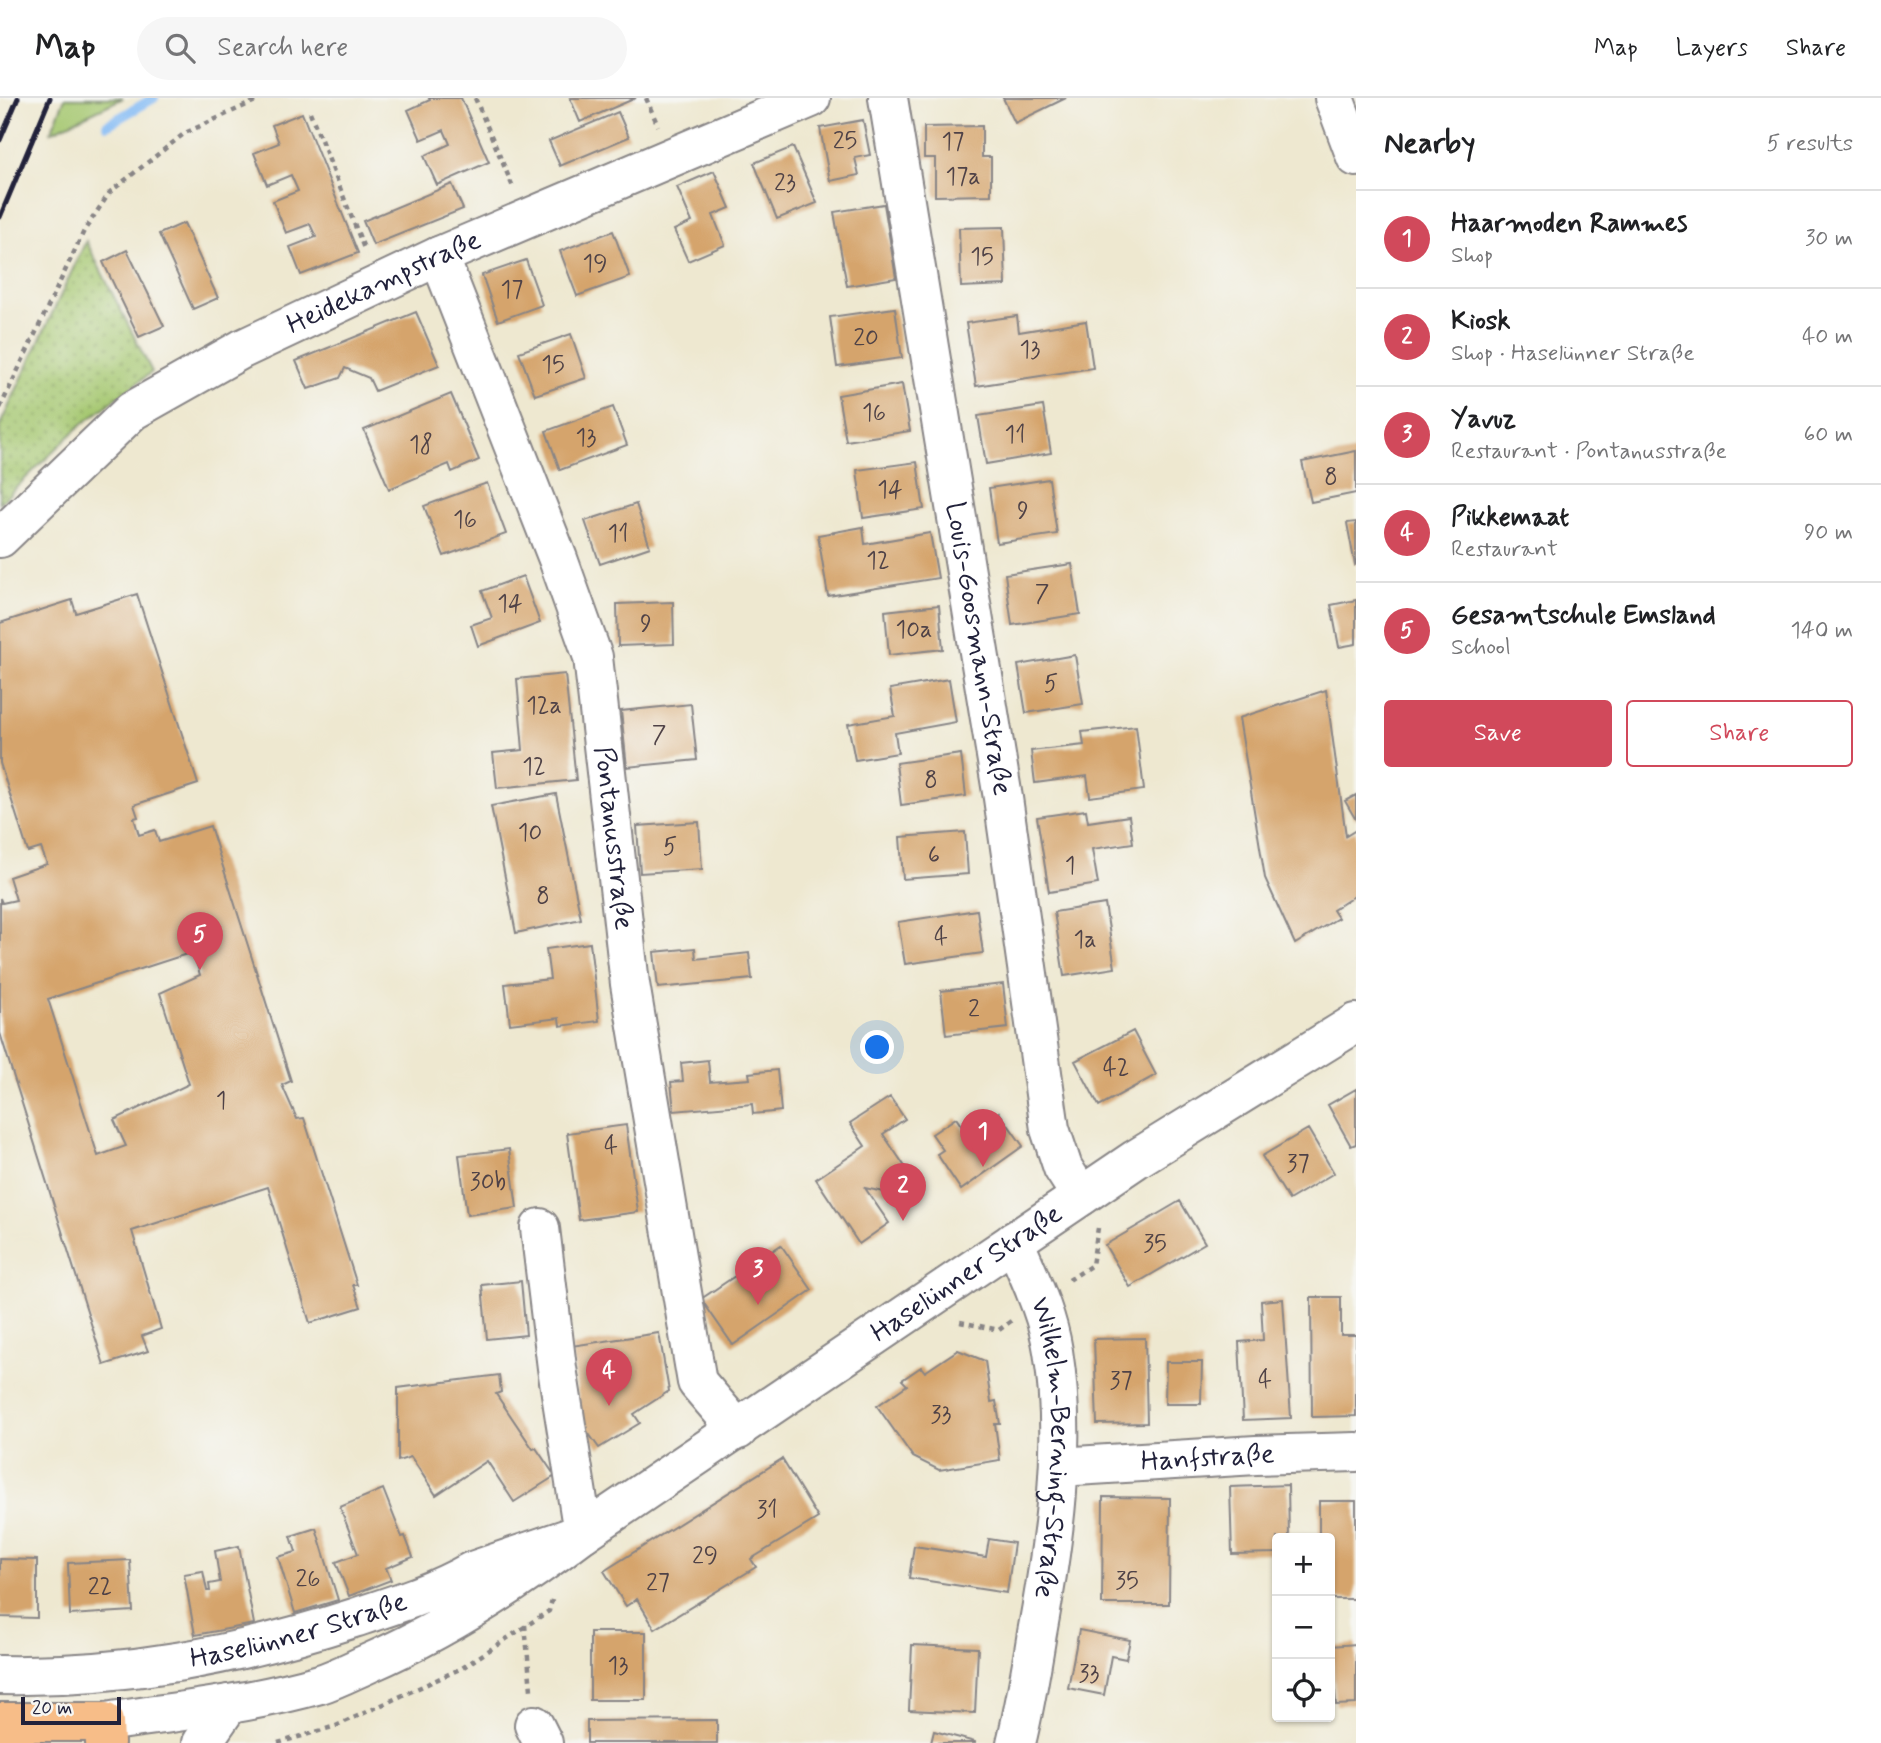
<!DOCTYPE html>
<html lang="en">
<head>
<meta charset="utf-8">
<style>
  body { margin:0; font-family:Mynerve,sans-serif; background:#f6f6f6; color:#202124 }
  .controls { position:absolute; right:21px; bottom:21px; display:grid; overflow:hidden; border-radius:7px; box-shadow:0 2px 5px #0004 }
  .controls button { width:63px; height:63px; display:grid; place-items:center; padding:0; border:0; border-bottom:2px solid #e0e0e0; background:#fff; color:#202124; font:35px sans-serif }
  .scale { position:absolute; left:21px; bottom:18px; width:100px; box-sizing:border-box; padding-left:7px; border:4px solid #22223b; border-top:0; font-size:19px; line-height:24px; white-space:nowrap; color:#22223b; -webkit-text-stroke:5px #f6f6f2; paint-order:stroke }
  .you { position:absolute; left:878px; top:950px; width:24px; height:24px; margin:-18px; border:5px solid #fff; border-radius:50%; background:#1a73e8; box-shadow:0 0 0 10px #1a73e833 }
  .badge { display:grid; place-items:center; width:46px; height:46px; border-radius:50%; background:#d1495b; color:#fff; font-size:23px; font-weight:700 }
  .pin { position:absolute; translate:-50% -58px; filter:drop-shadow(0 2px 4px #0008) }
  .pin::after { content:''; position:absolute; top:37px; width:24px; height:21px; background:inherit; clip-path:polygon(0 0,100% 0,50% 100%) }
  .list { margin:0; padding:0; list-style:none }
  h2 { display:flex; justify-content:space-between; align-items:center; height:91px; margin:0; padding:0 28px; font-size:30px }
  h2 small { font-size:23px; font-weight:400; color:#757577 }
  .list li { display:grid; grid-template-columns:46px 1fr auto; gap:21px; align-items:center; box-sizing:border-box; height:98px; padding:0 28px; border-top:2px solid #e0e0e0 }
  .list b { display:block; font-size:26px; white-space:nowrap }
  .list p { margin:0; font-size:23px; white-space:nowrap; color:#757577 }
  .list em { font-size:23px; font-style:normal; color:#757577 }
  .actions { display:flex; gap:14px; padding:21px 28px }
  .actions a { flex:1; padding:16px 0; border:2px solid #d1495b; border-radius:7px; text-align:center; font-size:24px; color:#d1495b }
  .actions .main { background:#d1495b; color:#fff }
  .icon { flex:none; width:38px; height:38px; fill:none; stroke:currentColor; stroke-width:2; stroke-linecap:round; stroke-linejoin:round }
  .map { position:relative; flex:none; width:1356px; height:1645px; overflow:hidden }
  header { display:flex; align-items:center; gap:42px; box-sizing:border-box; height:98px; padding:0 35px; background:#fff; border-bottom:2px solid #e0e0e0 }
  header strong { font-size:33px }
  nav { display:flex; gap:38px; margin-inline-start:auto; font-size:24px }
  .search { width:490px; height:63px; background:#f6f6f6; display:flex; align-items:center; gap:18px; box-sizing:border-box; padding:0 24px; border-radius:38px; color:#757577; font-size:26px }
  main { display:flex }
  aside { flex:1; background:#fff }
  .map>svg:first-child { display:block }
  .grass { fill:#a6c871; stroke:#647556; stroke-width:2 }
  .park { fill:url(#park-dots); stroke:#647556; stroke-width:2 }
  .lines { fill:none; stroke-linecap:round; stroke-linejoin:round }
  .stream { stroke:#85bcf5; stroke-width:10 }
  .building { fill:#d5a46c; fill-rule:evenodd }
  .minor-casing { stroke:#888586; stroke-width:42 }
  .major-casing { stroke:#888586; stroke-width:42 }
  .path { stroke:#888586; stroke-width:4.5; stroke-dasharray:5 5; stroke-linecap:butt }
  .minor { stroke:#fff; stroke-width:38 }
  .major { stroke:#f7bd88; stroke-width:38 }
  .rail { stroke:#22223b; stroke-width:5 }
  .labels { text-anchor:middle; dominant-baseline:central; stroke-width:6; stroke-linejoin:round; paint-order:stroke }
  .number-label { font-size:24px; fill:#4f4247 }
  .street-label { font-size:28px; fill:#22223b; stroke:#f6f6f2 }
</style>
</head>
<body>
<header>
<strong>Map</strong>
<div class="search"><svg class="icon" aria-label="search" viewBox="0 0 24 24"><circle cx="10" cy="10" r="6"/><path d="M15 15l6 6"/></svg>Search here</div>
<nav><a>Map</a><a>Layers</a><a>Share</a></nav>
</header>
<main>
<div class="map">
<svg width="1356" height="1645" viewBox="0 0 1356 1645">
  <defs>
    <pattern id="park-dots" width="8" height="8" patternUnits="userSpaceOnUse" patternTransform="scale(1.75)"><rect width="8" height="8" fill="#a6c871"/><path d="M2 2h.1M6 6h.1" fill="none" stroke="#87a25e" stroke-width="1.8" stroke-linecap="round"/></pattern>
  </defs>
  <rect width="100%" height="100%" fill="#f6f6f2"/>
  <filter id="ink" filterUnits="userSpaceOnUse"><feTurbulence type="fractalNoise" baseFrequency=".0143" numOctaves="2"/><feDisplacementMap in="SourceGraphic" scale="14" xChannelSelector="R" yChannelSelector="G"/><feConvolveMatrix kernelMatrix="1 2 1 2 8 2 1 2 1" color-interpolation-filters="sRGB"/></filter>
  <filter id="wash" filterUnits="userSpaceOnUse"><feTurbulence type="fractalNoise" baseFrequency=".00686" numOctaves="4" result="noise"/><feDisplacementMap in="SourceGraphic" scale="28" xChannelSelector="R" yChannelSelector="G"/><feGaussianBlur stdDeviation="1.57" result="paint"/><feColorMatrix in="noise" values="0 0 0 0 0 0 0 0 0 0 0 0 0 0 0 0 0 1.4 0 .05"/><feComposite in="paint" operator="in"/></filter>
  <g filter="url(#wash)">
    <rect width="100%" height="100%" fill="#eee8d0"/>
    <!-- grass -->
    <path class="grass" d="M65,0H123L51,34Z"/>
    <!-- park -->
    <path class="park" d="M86,143L152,274L81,327L0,405V327Z"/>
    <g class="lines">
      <!-- stream -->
      <path class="stream" d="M107,27L154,0"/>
    </g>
    <g id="blocks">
      <!-- building -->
      <path class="building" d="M429,0H461L489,64L437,87L424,58L450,46L444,32L421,42L408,12L430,2Z
        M570,0H636L580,24Z
        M1003,0H1066L1015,25Z
        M618,14L629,39L560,68L549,43Z
        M302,15L358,155L301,177L290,149L316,139L310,126L286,135L273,103L298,93L291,77L267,87L254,55L279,45L272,27Z
        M863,22L870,57L855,60L859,77L830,83L820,30Z
        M982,28V59H991V97L935,98V60H924V29Z
        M793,49L817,105L777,121L754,65Z
        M714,73L730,110L713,117L725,147L688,163L674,132L692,124L677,89Z
        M452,86L463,111L373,147L363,123Z
        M884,106L896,180L847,188L834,114Z
        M184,125L218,200L193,211L159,136Z
        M1004,129L1006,187L961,189L959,130Z
        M613,133L630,179L577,198L560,153Z
        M127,152L164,228L139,239L103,164Z
        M526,162L542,207L498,223L482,177Z
        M895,210L902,260L837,269L830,219Z
        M416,214L439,267L375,293L369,280L345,270L340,280L308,291L296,263Z
        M1017,218L1019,234L1086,223L1093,270L976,288L966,225Z
        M571,236L586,280L535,297L519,254Z
        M902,286L910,333L846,343L838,297Z
        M451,296L479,362L452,374L449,366L389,391L364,332Z
        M1043,308L1051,355L986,366L978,318Z
        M613,309L627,347L560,372L546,333Z
        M1356,353V395L1311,404L1302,364Z
        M917,364L924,411L863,420L857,372Z
        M1049,381L1057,436L997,445L989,390Z
        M487,385L506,436L444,458L424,408Z
        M636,406L650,449L600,466L585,423Z
        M1356,424V466L1355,467L1347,425Z
        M863,429L865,446L930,435L938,480L828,498L818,437Z
        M1072,466L1080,516L1012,527L1005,476Z
        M523,478L540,525L478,548L471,527L492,520L482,493Z
        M137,496L198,686L134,707L138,719L134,720L139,737L155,732L159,744L210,728L291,983L282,987L297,1021L304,1020L357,1187H353L361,1209L310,1225L268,1089L132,1133L161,1231L142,1238L148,1253L104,1267L0,935V800L2,805L16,802L9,779L47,766L41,750L28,754L0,665V525L72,502L76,515ZM193,854L200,877L160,895L189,986L114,1022L126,1048L98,1058L48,901Z
        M1356,502V546L1339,549L1331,507Z
        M673,504L674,546L618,548L617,506Z
        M939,507L943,551L889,557L885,513Z
        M1075,557L1083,606L1026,615L1018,567Z
        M565,576L576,682L497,690L493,655L523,652L517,581Z
        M949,581L956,624L895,635L898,655L855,662L848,626L895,618L890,591Z
        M1326,592L1346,738L1356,732V797L1333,812L1338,820L1295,846L1265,780L1239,620Z
        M691,606L697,662L627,669L621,613Z
        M1136,628L1144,692L1090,699L1087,678L1035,685L1031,653L1084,647L1082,634Z
        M961,656L966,698L901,707L896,665Z
        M556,696L581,821L516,835L491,708Z
        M1356,697V722L1345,703Z
        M1086,712L1088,724L1129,718L1133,745L1092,751L1098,786L1049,794L1037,719Z
        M699,724L702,771L640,775L637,728Z
        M965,734L968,776L903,781L900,739Z
        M1105,806L1115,870L1064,878L1054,814Z
        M977,812L983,855L905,866L898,824Z
        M590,845L599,923L560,928L559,920L510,926L505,886L550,881L546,851Z
        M695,850L696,861L749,855L752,881L658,890L654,854Z
        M1003,886L1008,930L946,937L941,893Z
        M1133,933L1156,977L1099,1008L1075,963Z
        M708,962L710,984L750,981L749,975L777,972L781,1013L753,1016L752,1006L674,1013L671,984L683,983L681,965Z
        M1356,991V1046L1351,1048L1328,1007Z
        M890,999L905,1021L883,1036L918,1088L902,1098L865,1090L889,1125L859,1146L816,1081L865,1048L850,1025Z
        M999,1014L1023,1048L961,1092L937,1056L943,1052L932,1036L956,1020L967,1036Z
        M626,1027L638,1114L579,1122L567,1035Z
        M1308,1031L1334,1075L1289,1102L1262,1058Z
        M509,1051L517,1110L467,1117L459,1057Z
        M1180,1103L1205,1145L1130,1189L1105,1147Z
        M781,1147L812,1192L733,1247L701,1201Z
        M521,1183L526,1237L487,1241L482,1187Z
        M1311,1199H1341V1237H1356V1318L1312,1319Z
        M1283,1201L1291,1320L1243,1322L1239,1244L1263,1242L1261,1203Z
        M659,1235L669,1293L634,1316L640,1325L599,1350L582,1326L571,1248Z
        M1145,1240L1147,1325L1097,1326L1094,1241Z
        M958,1252L985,1263L991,1304L996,1303L1000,1326H995L1000,1362L939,1372L913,1359L877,1308L907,1287L902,1282L921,1269L925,1274Z
        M1166,1264H1202L1201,1306H1165Z
        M499,1277L501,1294L496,1296L533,1351L536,1350L555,1378L514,1404L487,1363L436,1397L411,1359L398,1363V1290Z
        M782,1361L818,1420L751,1461L756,1469L655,1531L637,1501L626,1508L604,1473Z
        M1288,1387L1289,1440H1277V1455L1232,1456L1230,1389Z
        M383,1391L402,1439L405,1438L413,1459L386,1470L391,1482L349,1498L336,1464L358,1456L340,1409Z
        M1103,1399L1170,1400L1169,1506H1102Z
        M1319,1403H1356V1501H1330V1440H1319Z
        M316,1430L338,1502L295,1515L278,1459L296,1454L291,1438Z
        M989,1441L1014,1445L1007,1495L909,1480L914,1448L986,1459Z
        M239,1448L254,1526L195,1537L184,1476L203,1473L207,1493H210L209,1486L220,1484L215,1453Z
        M0,1461L37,1462V1520L0,1519Z
        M130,1462L133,1513L70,1517L68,1465Z
        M1079,1532L1130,1542L1126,1561L1111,1558L1104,1597L1068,1590Z
        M590,1534H646V1602H590Z
        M1356,1546V1606L1336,1607L1331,1548Z
        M912,1547L978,1550L975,1615L909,1612Z
        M717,1622V1645H587V1623Z
        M934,1633L975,1644V1645H931Z"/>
    </g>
  </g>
  <g filter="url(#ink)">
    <use href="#blocks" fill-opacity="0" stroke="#888586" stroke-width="2"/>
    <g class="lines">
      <defs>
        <g id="minor">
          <path id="s1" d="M888,0L1003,700L1050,1031L1063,1070L1081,1098"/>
          <path d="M1334,0L1356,59"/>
          <path id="s2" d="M439,158L558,461L593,559L630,886L697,1284L738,1332"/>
          <path id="s3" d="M0,440L132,313L242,251L439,158L811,0"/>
          <path id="s4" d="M1014,1143C1029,1179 1047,1214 1053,1253C1068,1346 1054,1443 1037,1535C1031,1572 1025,1609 1016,1645"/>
          <path id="s5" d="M1059,1369L1256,1357L1356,1354"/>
          <path id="s6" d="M0,1577C125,1579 236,1558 354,1520C394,1507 436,1494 472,1473L583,1435L557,1270L540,1130"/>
          <path id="s7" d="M104,1624C176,1614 250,1606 320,1586C336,1581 353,1572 369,1565C447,1531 516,1486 583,1435L1136,1061L1356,925"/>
          <path d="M534,1627L543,1645"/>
          <path d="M202,1645L229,1606"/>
        </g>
        <path id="major" d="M0,1624H104L105,1645"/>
      </defs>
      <!-- minor casing -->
      <use href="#minor" class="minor-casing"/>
      <!-- major casing -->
      <use href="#major" class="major-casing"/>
      <!-- path -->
      <path class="path" d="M475,0L513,89
        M646,0L658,28
        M310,14L365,153
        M0,310L84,133L110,94L185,35L262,0
        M1069,1182L1092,1167L1098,1130
        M960,1224L999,1232L1011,1223
        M525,1527L531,1592
        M278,1645L336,1628L462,1570L549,1513L552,1502"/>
      <!-- minor -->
      <use href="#minor" class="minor"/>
      <!-- major -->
      <use href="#major" class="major"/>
      <!-- rail -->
      <path class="rail" d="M0,42L18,0
        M0,119L50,0"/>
    </g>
  </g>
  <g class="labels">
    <!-- number labels -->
    <g class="number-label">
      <text x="845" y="43">25</text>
      <text x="953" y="44">17</text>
      <text x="963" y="79">17a</text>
      <text x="785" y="85">23</text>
      <text x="982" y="159">15</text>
      <text x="595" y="166">19</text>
      <text x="512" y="192">17</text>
      <text x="866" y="240">20</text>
      <text x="1030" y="252">13</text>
      <text x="553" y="267">15</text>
      <text x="874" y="315">16</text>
      <text x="1015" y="337">11</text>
      <text x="586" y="340">13</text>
      <text x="421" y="347">18</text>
      <text x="1331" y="379">8</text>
      <text x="890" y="392">14</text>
      <text x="1023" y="413">9</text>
      <text x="465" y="422">16</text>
      <text x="618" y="436">11</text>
      <text x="878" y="463">12</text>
      <text x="1042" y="496">7</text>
      <text x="510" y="506">14</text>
      <text x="646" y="526">9</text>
      <text x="914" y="532">10a</text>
      <text x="1051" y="586">5</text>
      <text x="544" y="608">12a</text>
      <text x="659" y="637">7</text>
      <text x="534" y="669">12</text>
      <text x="931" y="682">8</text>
      <text x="530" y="735">10</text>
      <text x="670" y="749">5</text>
      <text x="934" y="757">6</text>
      <text x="1070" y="768">1</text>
      <text x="543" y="798">8</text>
      <text x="941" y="839">4</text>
      <text x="1085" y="842">1a</text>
      <text x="974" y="911">2</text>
      <text x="1116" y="970">42</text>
      <text x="221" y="1003">1</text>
      <text x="611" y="1048">4</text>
      <text x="1298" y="1066">37</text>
      <text x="488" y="1084">30b</text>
      <text x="1155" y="1146">35</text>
      <text x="1265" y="1282">4</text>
      <text x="1121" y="1283">37</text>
      <text x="941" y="1317">33</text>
      <text x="767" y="1412">31</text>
      <text x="705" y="1458">29</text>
      <text x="308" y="1481">26</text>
      <text x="1127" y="1483">35</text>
      <text x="658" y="1485">27</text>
      <text x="100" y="1489">22</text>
      <text x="618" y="1568">13</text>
      <text x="1089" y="1576">33</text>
    </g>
    <!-- street labels -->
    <g class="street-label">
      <text stroke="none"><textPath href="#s3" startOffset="466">Heidekampstraße</textPath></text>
      <text stroke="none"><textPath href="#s1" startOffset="558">Louis-Goosmann-Straße</textPath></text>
      <text stroke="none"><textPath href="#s2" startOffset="612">Pontanusstraße</textPath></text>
      <text stroke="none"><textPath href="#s7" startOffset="987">Haselünner Straße</textPath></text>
      <text stroke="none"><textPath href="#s4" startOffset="214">Wilhelm-Berning-Straße</textPath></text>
      <text stroke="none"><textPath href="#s5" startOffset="149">Hanfstraße</textPath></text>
      <text stroke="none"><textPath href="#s6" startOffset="303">Haselünner Straße</textPath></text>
    </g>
  </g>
</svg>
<div class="controls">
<button>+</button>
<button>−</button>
<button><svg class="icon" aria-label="locate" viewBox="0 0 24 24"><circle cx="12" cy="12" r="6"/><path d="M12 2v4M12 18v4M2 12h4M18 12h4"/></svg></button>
</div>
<div class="scale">20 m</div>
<div class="you"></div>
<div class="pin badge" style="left:983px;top:1069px">1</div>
<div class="pin badge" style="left:903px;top:1123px">2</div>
<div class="pin badge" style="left:758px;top:1207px">3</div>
<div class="pin badge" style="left:609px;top:1308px">4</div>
<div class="pin badge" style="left:200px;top:872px">5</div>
</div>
<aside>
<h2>Nearby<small>5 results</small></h2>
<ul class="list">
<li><span class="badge">1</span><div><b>Haarmoden Rammes</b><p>Shop</p></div><em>30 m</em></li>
<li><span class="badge">2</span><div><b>Kiosk</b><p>Shop · Haselünner Straße</p></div><em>40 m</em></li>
<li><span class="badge">3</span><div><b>Yavuz</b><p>Restaurant · Pontanusstraße</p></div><em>60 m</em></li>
<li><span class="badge">4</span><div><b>Pikkemaat</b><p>Restaurant</p></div><em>90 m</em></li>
<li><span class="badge">5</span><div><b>Gesamtschule Emsland</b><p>School</p></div><em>140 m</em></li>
</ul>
<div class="actions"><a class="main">Save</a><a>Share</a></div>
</aside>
</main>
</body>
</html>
